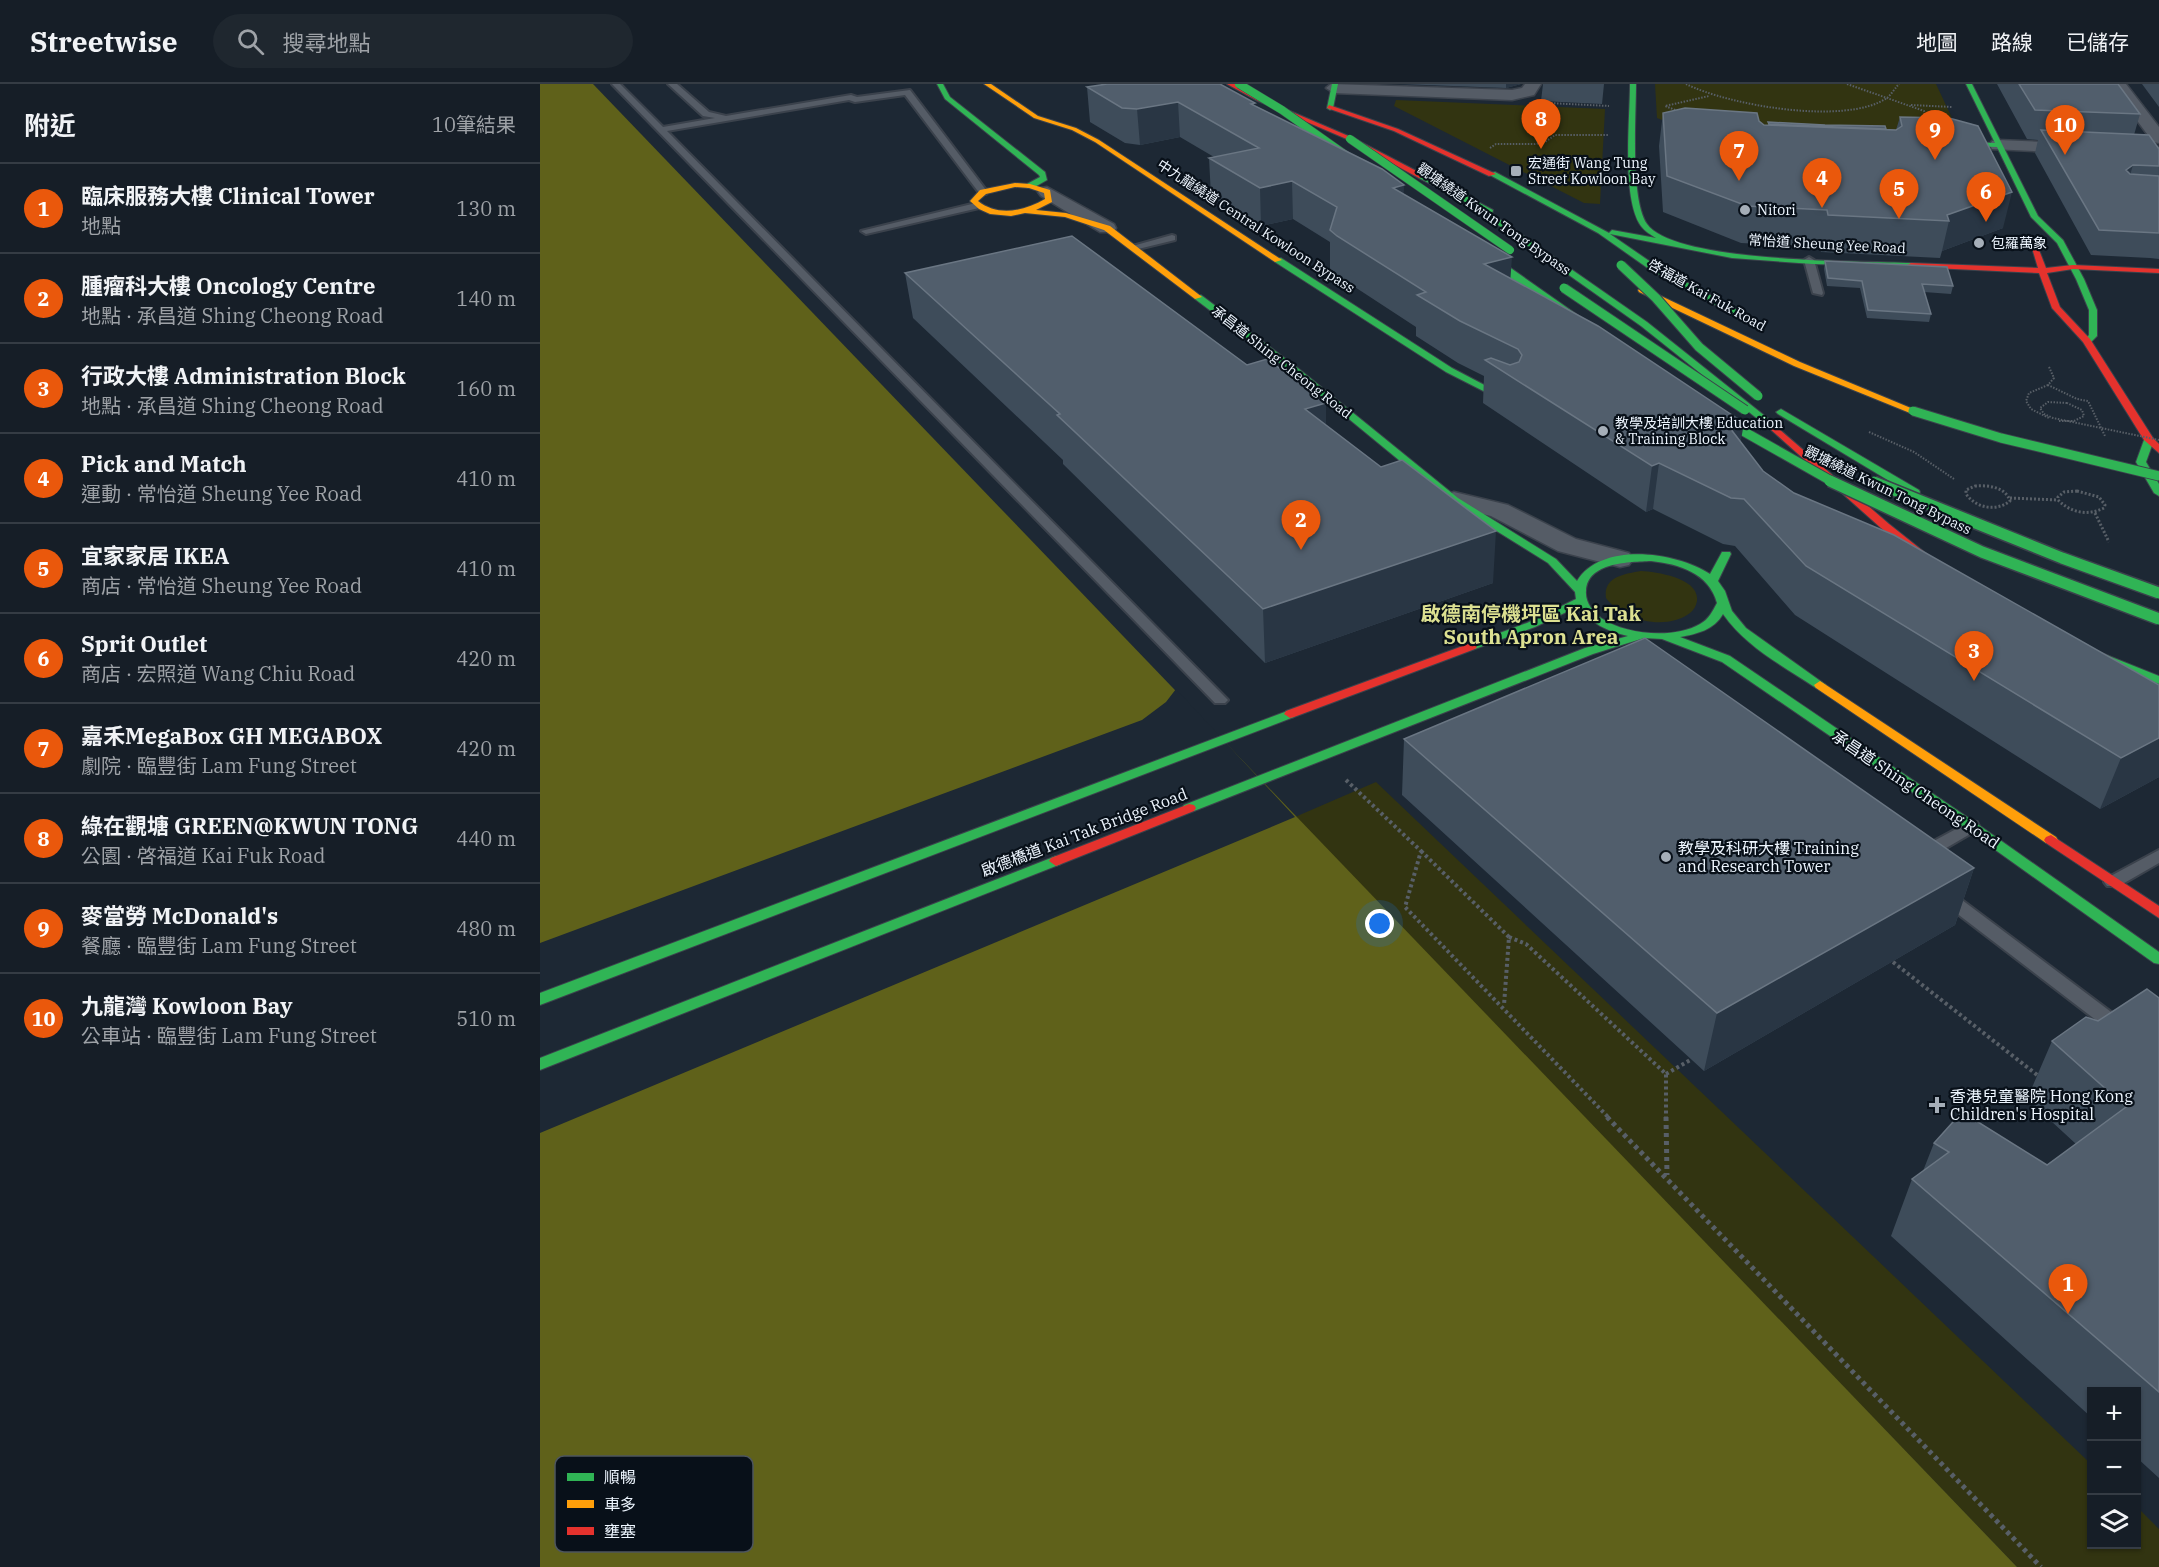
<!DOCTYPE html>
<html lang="zh-TW">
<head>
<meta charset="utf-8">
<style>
  body { margin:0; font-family:"IBM Plex Serif","Noto Sans TC",serif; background:#1f272f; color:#f1f3f6 }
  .controls { position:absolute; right:18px; bottom:18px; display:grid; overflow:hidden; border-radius:0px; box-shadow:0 2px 4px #0004 }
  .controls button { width:54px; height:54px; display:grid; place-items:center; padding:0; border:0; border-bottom:2px solid #353c44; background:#161e27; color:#f1f3f6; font:30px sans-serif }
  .you { position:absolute; left:840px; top:840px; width:21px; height:21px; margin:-15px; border:4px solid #fff; border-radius:50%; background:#1a73e8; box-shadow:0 0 0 9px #1a73e833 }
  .badge { display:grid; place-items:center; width:39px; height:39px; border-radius:50%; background:#ea580c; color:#fff; font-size:20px; font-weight:700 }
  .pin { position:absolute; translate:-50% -50px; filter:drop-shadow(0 2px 3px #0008) }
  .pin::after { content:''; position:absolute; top:32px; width:21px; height:18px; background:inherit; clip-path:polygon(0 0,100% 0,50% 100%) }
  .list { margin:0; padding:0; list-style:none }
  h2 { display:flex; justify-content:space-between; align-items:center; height:78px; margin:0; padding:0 24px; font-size:26px }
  h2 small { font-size:20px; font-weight:400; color:#9ea2a7 }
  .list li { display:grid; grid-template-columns:39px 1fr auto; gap:18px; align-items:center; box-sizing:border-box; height:90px; padding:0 24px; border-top:2px solid #353c44 }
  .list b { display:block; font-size:22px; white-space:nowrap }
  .list p { margin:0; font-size:20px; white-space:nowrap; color:#9ea2a7 }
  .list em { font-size:20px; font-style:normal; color:#9ea2a7 }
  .icon { flex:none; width:33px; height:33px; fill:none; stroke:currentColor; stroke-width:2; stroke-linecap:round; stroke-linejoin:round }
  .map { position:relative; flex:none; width:1619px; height:1483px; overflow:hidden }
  header { display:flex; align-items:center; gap:36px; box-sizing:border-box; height:84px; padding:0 30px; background:#161e27; border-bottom:2px solid #353c44 }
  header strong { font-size:28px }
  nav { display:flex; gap:33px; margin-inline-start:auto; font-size:21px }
  .search { width:420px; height:54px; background:#1f272f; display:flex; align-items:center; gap:15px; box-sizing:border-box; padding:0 21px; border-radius:33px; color:#9ea2a7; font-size:22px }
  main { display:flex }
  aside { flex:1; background:#161e27 }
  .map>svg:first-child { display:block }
  .green { fill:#323411 }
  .water { fill:#5f611a }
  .pier { fill:#1d2834 }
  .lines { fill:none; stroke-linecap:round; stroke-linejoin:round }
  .lane-casing { stroke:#3b424c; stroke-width:4 }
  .street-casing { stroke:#3b424c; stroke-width:3 }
  .fast-casing { stroke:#3b424c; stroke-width:2 }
  .slow-casing { stroke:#3b424c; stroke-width:2 }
  .jam-casing { stroke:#3b424c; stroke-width:2 }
  .path-far3 { stroke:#585f67; stroke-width:2; stroke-dasharray:1.5 1.5; stroke-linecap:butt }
  .path-far2 { stroke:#585f67; stroke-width:3; stroke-dasharray:2 2; stroke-linecap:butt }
  .path-far1 { stroke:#585f67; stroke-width:4; stroke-dasharray:3 3; stroke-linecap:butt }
  .path { stroke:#585f67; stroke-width:5; stroke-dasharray:4 4; stroke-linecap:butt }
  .lane { fill:#555c66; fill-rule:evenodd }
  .street { fill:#555c66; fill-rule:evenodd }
  .fast { fill:#30b455; fill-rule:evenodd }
  .slow { fill:#ff9f0a; fill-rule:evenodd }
  .jam { fill:#e5322d; fill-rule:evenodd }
  .fast-bridge-far2-casing { stroke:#3b424c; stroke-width:9; stroke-linecap:butt }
  .fast-bridge-far1-casing { stroke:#3b424c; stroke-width:11; stroke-linecap:butt }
  .fast-bridge-casing { stroke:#3b424c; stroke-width:14; stroke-linecap:butt }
  .path-bridge { stroke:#585f67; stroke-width:2; stroke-dasharray:1.5 1.5; stroke-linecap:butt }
  .fast-bridge-far2 { stroke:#30b455; stroke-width:8 }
  .fast-bridge-far1 { stroke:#30b455; stroke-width:9 }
  .fast-bridge { stroke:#30b455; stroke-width:11 }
  .wall { fill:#3e4c5a }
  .shaded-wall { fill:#293644 }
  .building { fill:#515e6c; stroke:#6a7683; stroke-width:1.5 }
  .poi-dot { fill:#a5aeb8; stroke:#081019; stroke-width:2 }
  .labels { text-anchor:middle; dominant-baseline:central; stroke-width:4.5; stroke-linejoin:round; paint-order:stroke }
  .far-poi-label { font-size:14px; fill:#eef6ff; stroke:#081019; text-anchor:start }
  .far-street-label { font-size:14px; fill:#eef6ff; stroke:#081019 }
  .street-label { font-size:16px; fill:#eef6ff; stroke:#081019 }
  .poi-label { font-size:16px; fill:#eef6ff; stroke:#081019; text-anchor:start }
  .quarter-label { font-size:20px; font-weight:bold; fill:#dce091; stroke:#081019 }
  .key { fill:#081019; stroke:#4d555e; stroke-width:1.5 }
  .key-label { font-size:16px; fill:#eef6ff }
</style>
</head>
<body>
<header>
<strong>Streetwise</strong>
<div class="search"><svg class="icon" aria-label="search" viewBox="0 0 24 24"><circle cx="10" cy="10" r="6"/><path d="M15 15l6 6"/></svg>搜尋地點</div>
<nav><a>地圖</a><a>路線</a><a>已儲存</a></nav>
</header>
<main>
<aside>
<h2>附近<small>10筆結果</small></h2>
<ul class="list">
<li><span class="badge">1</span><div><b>臨床服務大樓 Clinical Tower</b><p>地點</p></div><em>130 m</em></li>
<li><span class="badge">2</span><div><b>腫瘤科大樓 Oncology Centre</b><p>地點 · 承昌道 Shing Cheong Road</p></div><em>140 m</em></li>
<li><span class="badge">3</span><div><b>行政大樓 Administration Block</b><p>地點 · 承昌道 Shing Cheong Road</p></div><em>160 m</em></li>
<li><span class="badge">4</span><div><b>Pick and Match</b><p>運動 · 常怡道 Sheung Yee Road</p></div><em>410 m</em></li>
<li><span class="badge">5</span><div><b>宜家家居 IKEA</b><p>商店 · 常怡道 Sheung Yee Road</p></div><em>410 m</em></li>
<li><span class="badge">6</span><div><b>Sprit Outlet</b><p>商店 · 宏照道 Wang Chiu Road</p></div><em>420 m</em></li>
<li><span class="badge">7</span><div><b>嘉禾MegaBox GH MEGABOX</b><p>劇院 · 臨豐街 Lam Fung Street</p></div><em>420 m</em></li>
<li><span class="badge">8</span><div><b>綠在觀塘 GREEN@KWUN TONG</b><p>公園 · 啓福道 Kai Fuk Road</p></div><em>440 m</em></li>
<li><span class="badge">9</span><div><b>麥當勞 McDonald's</b><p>餐廳 · 臨豐街 Lam Fung Street</p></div><em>480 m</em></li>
<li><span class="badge">10</span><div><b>九龍灣 Kowloon Bay</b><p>公車站 · 臨豐街 Lam Fung Street</p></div><em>510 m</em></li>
</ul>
</aside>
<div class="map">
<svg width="1619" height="1483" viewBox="0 0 1619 1483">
  <rect width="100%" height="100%" fill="#1d2834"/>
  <!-- green -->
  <path class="green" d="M1115,0H1396L1419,49L1135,41L1117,34Z
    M856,16L1065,25L1060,120L1044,119L854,22Z
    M1101,487C1117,488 1160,494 1157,517C1156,522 1154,526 1150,529C1126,547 1083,537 1066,514C1063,493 1084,490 1101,487Z
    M836,698L1551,1380L1552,1460H1596L1597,1423L1619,1445V1483H1477L755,733Z"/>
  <!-- water -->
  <path class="water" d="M0,0H53L1477,1483H0Z"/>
  <!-- pier -->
  <path class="pier" d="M636,605L755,733L0,1049V859L602,636L626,618Z"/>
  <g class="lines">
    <defs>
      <path id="lane" d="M72,0H80L123,43L175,34L163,32L128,0H137L169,28L186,32L311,11L317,13L370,6L446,106V110H440L365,11L315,18L309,16L127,47L685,613L688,616L685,619H675Z
        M436,119L441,122L439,124L326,150L321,147Z
        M632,151L635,152V156L594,166L589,163Z
        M1269,173L1274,176L1283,209L1282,211L1273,209L1264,176Z
        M1431,737L1437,738L1439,742L1437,746L1389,774H1377L1375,770L1377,766Z
        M1619,766V779L1579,802H1567L1564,798L1567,794Z
        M1404,805L1410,807L1619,964V981L1612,979L1398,815L1395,811L1398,807Z"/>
      <path id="street" d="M791,0L972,6L982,4L985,0H1001L994,11L972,16L794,9L786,4Z
        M1570,0H1586L1619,43V59L1613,58Z
        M1458,56L1619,63V73L1452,65L1450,61L1452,57Z
        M507,103L574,140L576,144L574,148H560L501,112L498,108L501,104Z
        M914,408L968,421L1036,455L1089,469L1093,475L1089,481L1080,483L1018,467L951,432L905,421L901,416L905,411Z"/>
      <path id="fast" d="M397,0H403L410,13L505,88L507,96L493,104H487V100L500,93L499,91L405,15Z
        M792,0H798L793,24L790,26L787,24Z
        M1090,0H1096C1096,33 1090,115 1107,140C1134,179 1323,177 1371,179L1375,181L1371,183L1273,180L1192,174L1070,150L1115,181L1210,233V237L1207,238L1109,185L1058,149L948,90L955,88L1069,149L1072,146L1116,154C1108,149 1103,146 1099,139C1082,108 1090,36 1090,0Z
        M1426,0H1432L1498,132L1523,156L1544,195L1557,226V252L1550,259L1543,257L1549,251V226L1536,195L1517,159L1491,133L1457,63L1404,61L1401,59L1404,57L1455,59Z
        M879,90H885L953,126L952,130L1107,238L1235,340V344H1229L1101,242L927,119L879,94Z
        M735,174H741L912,284L971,315L963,317L906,288L735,178Z
        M655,211H661L759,285L918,414L1016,475L1037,497C1061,457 1137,468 1170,490L1182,468H1190L1191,470L1178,497L1185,507L1192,527L1206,544L1286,601L1284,604H1276C1243,582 1206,563 1183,530C1174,546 1157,550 1140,553L1190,572L1436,739L1619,868V880L1614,879L1426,745L1182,578L1122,555L1104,554L1053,570L654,727H644L642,724L644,721L1045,564L1088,552C1067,547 1051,540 1039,522L995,543L935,565H927L925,563L927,561L987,539L1036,515L1035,508L1008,479L910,418L753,289L655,215ZM1111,477C1139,480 1169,489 1177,519C1172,528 1169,535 1160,540C1134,555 1086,551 1061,534C1053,528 1045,518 1046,507C1047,478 1090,478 1111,477Z
        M1241,325L1379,406L1380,408L1379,410H1371L1238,330L1236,328Z
        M1609,353L1614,356L1606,378L1619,400V412L1614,409L1596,378L1604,356Z
        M1554,566L1619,592V600L1550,573L1548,570Z
        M750,626L754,627L756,630L754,633L0,921V909Z
        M516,772L523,777L521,780L0,986V974Z"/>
      <path id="slow" d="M444,0H451L498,32L536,44L559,56L742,176L735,178L555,58L532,46L494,34Z
        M475,99L490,100L510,106L512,118L496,126L526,129L570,142L662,213L655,215L564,146L525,133L485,129L471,132L450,130L439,125L430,117L440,106ZM475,103L489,104L504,109L505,115C484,127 458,133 438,117L446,110Z
        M1102,203L1260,278L1378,327L1370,329L1254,282L1099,208L1098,206Z
        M1280,597L1516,753L1518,756L1516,759H1506L1276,604L1274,601Z"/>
      <path id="jam" d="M687,0H695L722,15L813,54L886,92L879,94L809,56L718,17Z
        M789,21L858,45L956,90L949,92L854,47L787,24Z
        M1492,164L1499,166L1506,184L1533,181L1619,185V189L1533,185L1507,189L1520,223L1550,255L1613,354L1619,360V369L1604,356L1543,258L1512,224L1499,189L1371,183L1367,181L1371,179L1498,184Z
        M1232,339L1349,440L1398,479V483H1390L1341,444L1229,344V340Z
        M931,559L935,561L937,563L935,565L754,633L750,634L744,630L746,627Z
        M649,720L654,721L656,724L654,727L521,780L516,782L509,777L511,774Z
        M1511,751L1619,822V834L1506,759L1504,756L1506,753Z"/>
    </defs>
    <!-- lane casing -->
    <use href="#lane" class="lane-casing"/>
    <!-- street casing -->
    <use href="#street" class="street-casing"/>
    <!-- fast casing -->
    <use href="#fast" class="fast-casing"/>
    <!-- slow casing -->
    <use href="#slow" class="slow-casing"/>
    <!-- jam casing -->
    <use href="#jam" class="jam-casing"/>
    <!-- path-far3 -->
    <path class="path-far3" d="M1146,0C1188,21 1305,42 1347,14C1351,11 1355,4 1359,0
      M1307,0L1384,27L1387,36
      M1008,19L1069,22
      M1371,21L1412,23
      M1138,27L1125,22L1169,12
      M950,64L956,60H995L1005,58L1015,51H1068
      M1509,283L1514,294L1508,301L1537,315L1548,317L1565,352
      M1508,301L1489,309L1486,317L1491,325L1509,334
      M1519,337H1534L1544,332L1542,326L1527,319
      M1329,348L1374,368L1414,395"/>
    <!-- path-far2 -->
    <path class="path-far2" d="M1435,402C1448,401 1466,403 1470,417C1456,428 1436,424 1426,410V406Z
      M1537,407L1559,413L1565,421L1564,424C1548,432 1531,429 1518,416V413L1524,408Z
      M1470,414L1517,416
      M1555,429L1569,458"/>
    <!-- path-far1 -->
    <path class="path-far1" d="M806,696L881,767L865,823L1069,1034
      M881,767L969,853L964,921
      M969,853L986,860L1126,990V1034
      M1353,878L1501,994
      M1126,990L1152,975"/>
    <!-- path -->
    <path class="path" d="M1067,1033L1501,1483
      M1126,1033L1127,1091"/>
    <!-- lane -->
    <use href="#lane" class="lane"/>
    <!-- street -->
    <use href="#street" class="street"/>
    <!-- fast -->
    <use href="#fast" class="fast"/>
    <!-- slow -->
    <use href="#slow" class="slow"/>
    <!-- jam -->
    <use href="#jam" class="jam"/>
    <defs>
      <path id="fast-bridge-far2" d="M699,0L742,26L824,84
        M810,55L970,166
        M934,163L953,176"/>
      <path id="fast-bridge-far1" d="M950,175L1041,239
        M1081,181L1116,214L1159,263L1218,312
        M1024,204L1205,326
        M1164,325L1293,398
        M1373,327L1461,354L1619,392"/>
      <path id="fast-bridge" d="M1290,397L1442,468L1619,535
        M1334,398L1522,474L1619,509"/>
    </defs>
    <!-- fast-bridge-far2 casing -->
    <use href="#fast-bridge-far2" class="fast-bridge-far2-casing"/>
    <!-- fast-bridge-far1 casing -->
    <use href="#fast-bridge-far1" class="fast-bridge-far1-casing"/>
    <!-- fast-bridge casing -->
    <use href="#fast-bridge" class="fast-bridge-casing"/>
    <!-- path-bridge -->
    <path class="path-bridge" d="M1527,319L1508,318L1500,324L1504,330L1513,334L1619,356"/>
    <!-- fast-bridge-far2 -->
    <use href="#fast-bridge-far2" class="fast-bridge-far2"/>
    <!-- fast-bridge-far1 -->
    <use href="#fast-bridge-far1" class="fast-bridge-far1"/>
    <!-- fast-bridge -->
    <use href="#fast-bridge" class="fast-bridge"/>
  </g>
  <!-- wall -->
  <path class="wall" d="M859,0H981L966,4Z
    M1003,0H1064L1062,20L1001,17Z
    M1457,0H1578L1600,30L1594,51L1619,65V175L1610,174L1551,171L1495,69L1498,56L1487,55Z
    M1602,0H1619V23Z
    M547,3L716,22L864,110L970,194L1201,358L1223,387L1254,409L1619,601V693L1560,725L1255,531L1195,462L1183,460L1113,425L1106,428L943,319L944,292L918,279L876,252V243L798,192L790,185V158L753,135L721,142L671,112L669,74L674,73L640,53L600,61L585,59L550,38Z
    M1123,29L1219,37L1224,41H1228V38L1346,45V46H1356L1360,33L1463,144L1402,167L1400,174L1281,168L1280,163L1201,159L1123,128L1119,62Z
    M1285,177L1413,202L1411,210L1384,208L1391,230L1389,238L1327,234L1320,204L1287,202L1284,185Z
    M365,189L707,281L786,341L953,499L725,579L523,380V376L373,234Z
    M864,655L1434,784L1415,841L1164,987L862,711Z
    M1619,914V1394L1596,1373V1308H1551V1333L1351,1152L1372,1095L1383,1087L1394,1059L1507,1081L1536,1060L1487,1015L1512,957L1558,937Z"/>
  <!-- shaded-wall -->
  <path class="shaded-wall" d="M966,0H981L966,4Z
    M638,18L640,53L600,61L597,25Z
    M1593,81L1586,105V86Z
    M752,97L753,135L721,142L720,104Z
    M864,101L863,140L853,104Z
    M1472,108L1463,144L1402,167L1409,137L1407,131Z
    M972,173L969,214L944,180Z
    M786,319V368L765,325Z
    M1204,339L1196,384L1190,344Z
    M1119,379L1113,425L1106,428L1112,382Z
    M956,447L953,499L725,579L723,525Z
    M1619,654V693L1560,725L1581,674Z
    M1434,784L1415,841L1164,987L1177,929Z"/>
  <!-- building -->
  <path class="building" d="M567,0H680L715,19L711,20L842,85L864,101L853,104L972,173L944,180L1058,242L1204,339L1190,344L1223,387L1254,409L1354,451L1619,601V654L1581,674L1266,482L1204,415L1191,414L1119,379L1112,382L945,276L951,274L970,281L979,278L982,271L978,265L920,237L877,211L886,208L797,152L790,146L797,123L752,97L720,104L669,74L719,64L638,18L597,25L582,24L547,3Z
    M1479,0H1578L1600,30L1495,26Z
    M1145,24L1217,29L1219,37L1224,41L1356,46L1362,42L1360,33L1409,34L1438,42L1472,108L1407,131L1409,137L1288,131L1287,126L1207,122L1127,92L1123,29Z
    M1228,38L1285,41L1345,42L1346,45L1229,40Z
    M1501,46L1609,51L1619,65V82L1593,81L1586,86L1590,90L1619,92V149L1559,146Z
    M532,152L707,281L727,275L786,319L765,325L841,383L862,376L956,447L723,525L517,331L520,330L365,189Z
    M1285,177L1407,183L1413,202L1382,200L1391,230L1328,226L1322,197L1288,194Z
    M1105,554L1434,784L1177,929L864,655Z
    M1607,905L1619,914V1308L1372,1095L1409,1068L1394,1059L1422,1028L1507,1081L1586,1023L1512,957L1546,933L1558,937Z"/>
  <!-- markers -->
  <g class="poi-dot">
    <rect x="970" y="81" width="12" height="12" rx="3"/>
    <circle cx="1205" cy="126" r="6"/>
    <circle cx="1439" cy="159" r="6"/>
    <circle cx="1063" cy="347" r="6"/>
    <circle cx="1126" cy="773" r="6"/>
    <path d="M1394 1012h6v6h6v6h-6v6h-6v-6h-6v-6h6z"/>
  </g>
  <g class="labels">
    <!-- far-poi labels -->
    <g class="far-poi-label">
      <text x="988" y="79">宏通街 Wang Tung<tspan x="988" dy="16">Street Kowloon Bay</tspan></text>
      <text x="1217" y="126">Nitori</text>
      <text x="1451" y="159">包羅萬象</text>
      <text x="1075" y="339">教學及培訓大樓 Education<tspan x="1075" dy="16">&amp; Training Block</tspan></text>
    </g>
    <!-- far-street labels -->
    <g class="far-street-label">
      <text transform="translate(954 135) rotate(35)">觀塘繞道 Kwun Tong Bypass</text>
      <text transform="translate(716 142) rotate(33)">中九龍繞道 Central Kowloon Bypass</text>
      <text transform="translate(1287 160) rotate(3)">常怡道 Sheung Yee Road</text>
      <text transform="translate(1167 211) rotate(29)">啓福道 Kai Fuk Road</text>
      <text transform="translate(742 278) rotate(38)">承昌道 Shing Cheong Road</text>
      <text transform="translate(1348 406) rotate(26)">觀塘繞道 Kwun Tong Bypass</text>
    </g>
    <!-- street labels -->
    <g class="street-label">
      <text transform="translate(1376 705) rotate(34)">承昌道 Shing Cheong Road</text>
      <text transform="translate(544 748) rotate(-21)">啟德橋道 Kai Tak Bridge Road</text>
    </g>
    <!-- poi labels -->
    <g class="poi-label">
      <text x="1138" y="764">教學及科研大樓 Training<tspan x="1138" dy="18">and Research Tower</tspan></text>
      <text x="1410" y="1012">香港兒童醫院 Hong Kong<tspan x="1410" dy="18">Children's Hospital</tspan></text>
    </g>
    <!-- quarter labels -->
    <g class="quarter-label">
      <text x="991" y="529">啟德南停機坪區 Kai Tak<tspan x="991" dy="23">South Apron Area</tspan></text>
    </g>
  </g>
  <!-- legend -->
  <rect x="15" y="1372" width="198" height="96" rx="9" class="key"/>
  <rect x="27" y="1389" width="27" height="8" fill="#30b455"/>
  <rect x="27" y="1416" width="27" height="8" fill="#ff9f0a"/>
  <rect x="27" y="1443" width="27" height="8" fill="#e5322d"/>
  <g class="key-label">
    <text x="64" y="1399">順暢</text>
    <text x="64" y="1426">車多</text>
    <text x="64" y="1453">壅塞</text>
  </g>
</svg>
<div class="controls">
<button>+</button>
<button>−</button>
<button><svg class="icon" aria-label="layers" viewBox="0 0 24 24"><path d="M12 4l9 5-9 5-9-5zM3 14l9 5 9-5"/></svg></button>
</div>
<div class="you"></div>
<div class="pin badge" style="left:1528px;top:1230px">1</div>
<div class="pin badge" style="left:761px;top:466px">2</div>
<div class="pin badge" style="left:1434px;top:597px">3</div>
<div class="pin badge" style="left:1282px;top:124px">4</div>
<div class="pin badge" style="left:1359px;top:135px">5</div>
<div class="pin badge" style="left:1446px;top:138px">6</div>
<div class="pin badge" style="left:1199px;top:97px">7</div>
<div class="pin badge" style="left:1001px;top:65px">8</div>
<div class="pin badge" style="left:1395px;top:76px">9</div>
<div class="pin badge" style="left:1525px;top:71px">10</div>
</div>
</main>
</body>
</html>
